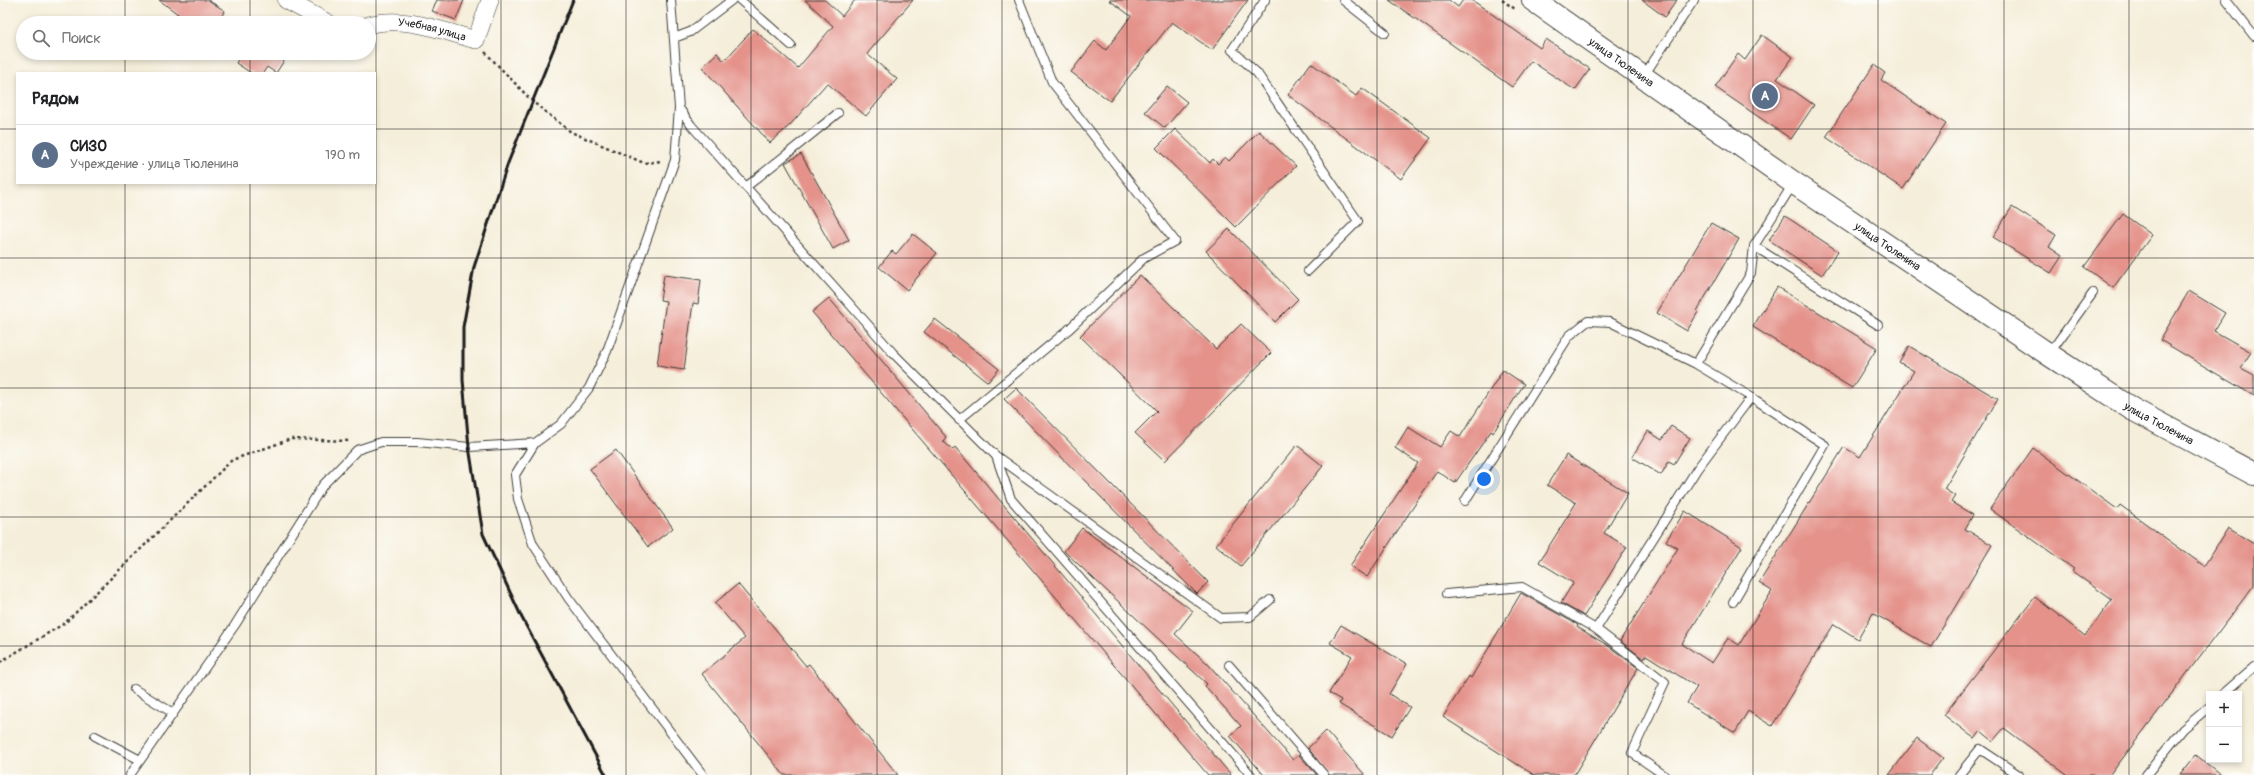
<!DOCTYPE html>
<html lang="ru">
<head>
<meta charset="utf-8">
<style>
  body { margin:0; font-family:Pangolin,sans-serif; background:#f2f2f2; color:#202124 }
  .controls { position:absolute; right:12px; bottom:12px; display:grid; overflow:hidden; border-radius:0px; box-shadow:0 2px 6px #0003 }
  .controls button { width:36px; height:36px; display:grid; place-items:center; padding:0; border:0; border-bottom:1px solid #e0e0e0; background:#fff; color:#202124; font:20px sans-serif }
  .you { position:absolute; left:1484px; top:479px; width:14px; height:14px; margin:-10px; border:3px solid #fff; border-radius:50%; background:#1a73e8; box-shadow:0 0 0 6px #1a73e833 }
  .badge { display:grid; place-items:center; width:26px; height:26px; border-radius:50%; background:#c8321e; color:#fff; font-size:13px; font-weight:700 }
  .pin { position:absolute; translate:-50% -50%; border:2px solid #fff; box-shadow:0 1px 4px #0006 }
  .list { margin:0; padding:0; list-style:none }
  h2 { display:flex; justify-content:space-between; align-items:center; height:52px; margin:0; padding:0 16px; font-size:17px }
  h2 small { font-size:13px; font-weight:400; color:#757577 }
  .list li { display:grid; grid-template-columns:26px 1fr auto; gap:12px; align-items:center; box-sizing:border-box; height:60px; padding:0 16px; border-top:1px solid #e0e0e0 }
  .list b { display:block; font-size:15px; white-space:nowrap }
  .list p { margin:0; font-size:13px; white-space:nowrap; color:#757577 }
  .list em { font-size:13px; font-style:normal; color:#757577 }
  .icon { flex:none; width:22px; height:22px; fill:none; stroke:currentColor; stroke-width:2; stroke-linecap:round; stroke-linejoin:round }
  .map { position:relative; flex:none; width:2254px; height:775px; overflow:hidden }
  .search { position:absolute; background:#fff; box-shadow:0 2px 6px #0003; left:16px; top:16px; width:360px; height:44px; display:flex; align-items:center; gap:10px; box-sizing:border-box; padding:0 14px; border-radius:22px; color:#757577; font-size:15px }
  .panel { position:absolute; background:#fff; box-shadow:0 2px 6px #0003; left:16px; top:72px; width:360px; height:112px; border-radius:0px }
  .map>svg:first-child { display:block }
  .building { fill:#e4928a }
  .lines { fill:none; stroke-linecap:round; stroke-linejoin:round }
  .service-casing { stroke:#3d3c38; stroke-width:10 }
  .minor-casing { stroke:#3d3c38; stroke-width:18 }
  .secondary-casing { stroke:#3d3c38; stroke-width:24 }
  .path { stroke:#3d3c38; stroke-width:2.5; stroke-dasharray:3 3; stroke-linecap:butt }
  .service { stroke:#fff; stroke-width:8 }
  .minor { stroke:#fff; stroke-width:17 }
  .secondary { stroke:#fff; stroke-width:22 }
  .rail { stroke:#1c1c1c; stroke-width:3 }
  .grid { fill:none; stroke:#1c1c1c; stroke-width:1; stroke-opacity:0.55 }
  .labels { text-anchor:middle; dominant-baseline:central; stroke-width:3; stroke-linejoin:round; paint-order:stroke }
  .street-label { font-size:11px; fill:#1c1c1c; stroke:#fdfcf7 }
</style>
</head>
<body>
<div class="map">
<svg width="2254" height="775" viewBox="0 0 2254 775">
  <rect width="100%" height="100%" fill="#fdfcf7"/>
  <filter id="ink" filterUnits="userSpaceOnUse"><feTurbulence type="fractalNoise" baseFrequency=".025" numOctaves="2"/><feDisplacementMap in="SourceGraphic" scale="8" xChannelSelector="R" yChannelSelector="G"/><feConvolveMatrix kernelMatrix="1 2 1 2 8 2 1 2 1" color-interpolation-filters="sRGB"/></filter>
  <filter id="wash" filterUnits="userSpaceOnUse"><feTurbulence type="fractalNoise" baseFrequency=".012" numOctaves="4" result="noise"/><feDisplacementMap in="SourceGraphic" scale="16" xChannelSelector="R" yChannelSelector="G"/><feGaussianBlur stdDeviation="0.9" result="paint"/><feColorMatrix in="noise" values="0 0 0 0 0 0 0 0 0 0 0 0 0 0 0 0 0 1.4 0 .05"/><feComposite in="paint" operator="in"/></filter>
  <g filter="url(#wash)">
    <rect width="100%" height="100%" fill="#f5eeda"/>
    <g id="blocks">
      <!-- building -->
      <path class="building" d="M159,0H208L225,11L217,23H172L178,14Z
        M437,0H464L456,20L432,11Z
        M805,0H825L842,16L855,0H913L867,54L897,79L866,116L827,83L790,125L770,143L702,67L717,53L724,61L753,29L798,68L833,26Z
        M1109,0H1248L1212,50L1172,22L1110,101L1071,72L1095,41L1106,50L1131,16Z
        M1389,0H1449L1458,7L1463,0H1472L1540,48L1546,39L1590,69L1575,90L1531,61L1512,87Z
        M1642,0H1677L1665,17Z
        M1762,35L1793,57L1777,79L1814,105L1791,139L1715,87L1738,54L1745,60Z
        M242,53H289L276,73L267,67L263,73H251L236,63Z
        M1311,63L1356,96L1362,88L1431,138L1401,179L1288,95Z
        M1874,65L1885,73L1881,80L1946,124L1903,189L1826,137Z
        M1167,86L1187,102L1165,128L1145,112Z
        M1175,129L1210,163L1213,159L1218,164L1225,157L1229,161L1259,131L1296,166L1236,227L1156,148Z
        M801,154L849,240L833,249L785,163Z
        M2012,207L2056,235L2049,247L2062,256L2051,273L1993,237Z
        M2123,214L2152,235L2113,288L2084,267Z
        M1785,216L1838,251L1822,275L1769,240Z
        M1711,223L1739,239L1697,311L1698,312L1687,331L1657,313Z
        M1229,229L1298,299L1275,322L1206,251Z
        M913,234L937,253L907,290L879,267L892,251L896,254Z
        M664,275L701,280L698,304L693,303L684,370L657,366L666,301L660,300Z
        M1140,275L1216,349L1241,324L1271,353L1165,461L1135,433L1157,411L1080,336Z
        M1777,287L1877,348L1852,388L1753,327Z
        M2189,291L2225,313L2214,331L2251,352L2241,368L2254,375V396L2160,340Z
        M829,298L946,437L943,441L953,450L955,447L1231,775H1208L812,312Z
        M935,319L999,369L988,382L924,332Z
        M1909,346L1998,399L1944,489L1955,496L1951,502L1973,515L1965,529L1992,545L1931,647L1873,613L1858,639L1834,624L1772,726L1748,711L1735,733L1687,703L1697,687L1646,655L1644,659L1620,641L1678,548L1666,541L1685,511L1742,547L1682,644L1712,663L1728,638L1739,645L1772,591L1759,583L1844,447L1860,457L1914,371L1899,362Z
        M1503,370L1524,384L1493,433L1491,431L1455,483L1437,471L1367,577L1350,566L1418,463L1395,448L1408,427L1440,447L1451,431L1460,437Z
        M1016,388L1208,582L1197,594L1004,399Z
        M1671,426L1690,438L1674,464L1669,461L1661,475L1632,457L1648,431L1662,440Z
        M1297,445L1323,466L1241,566L1216,545Z
        M2033,448L2117,509L2120,505L2204,566L2228,528L2254,544V585L2110,775H2067L2004,728L1993,741L1981,731L1975,739L1944,715L2035,597L2085,636L2112,600L2072,571L2074,569L1990,509Z
        M616,450L673,528L648,547L590,469Z
        M1566,455L1628,493L1604,533L1627,547L1584,616L1561,603L1573,583L1539,562L1576,503L1547,485Z
        M1082,528L1193,611L1175,634L1208,664L1293,760L1299,755L1317,775H1264L1230,736L1241,726L1205,686L1207,684L1064,551Z
        M738,584L806,666L809,664L898,775H784L702,674L745,638L715,603Z
        M1521,593L1578,625L1577,627L1607,645L1638,668L1574,775H1534L1443,717L1469,676L1471,678Z
        M1341,625L1407,664L1389,694L1410,707L1392,736L1339,704L1341,700L1329,693L1352,656L1330,643Z
        M1326,731L1365,775H1329L1308,748Z
        M1917,738L1943,758L1930,775H1889Z
        M2196,755L2221,775H2180Z"/>
    </g>
  </g>
  <g filter="url(#ink)">
    <use href="#blocks" fill-opacity="0" stroke="#3d3c38" stroke-width="1"/>
    <g class="lines">
      <defs>
        <path id="service" d="M671,0L679,108L691,125L893,353L996,456L1221,618L1250,617L1270,600
          M740,0L791,45
          M1265,0L1232,50L1257,73L1358,221L1308,271
          M1343,0L1385,33
          M2226,0L2254,36
          M674,38L690,32L732,0
          M1643,77L1694,0
          M679,108L675,160L607,351L589,388L561,424L535,443L515,475L518,499L533,544L569,599L703,775
          M746,187L838,113
          M1754,246L1878,325
          M2049,354L2093,293
          M959,420L1068,330L1144,258L1175,241L1052,82L1019,0
          M996,456L1011,499L1251,775
          M1465,501L1569,336L1588,321L1610,322L1696,364
          M1446,594L1522,587L1596,629
          M1733,602L1825,445L1751,397
          M1229,665L1324,775
          M134,689L173,713
          M2223,694L2254,667
          M95,736L140,760
          M130,775L235,625L323,485L357,450L381,442H417L469,447L535,443
          M1664,775L1632,753L1665,682L1596,629L1697,469L1751,397L1696,364L1751,273L1754,246L1793,184
          M1959,775L1980,749L2019,775
          M2146,775L2183,729L2209,707"/>
        <g id="minor">
          <path d="M286,0L328,23"/>
          <path id="s1" d="M369,25C404,15 442,31 476,40L490,0"/>
        </g>
        <g id="secondary">
          <path id="s2" d="M1533,0L1794,183L2048,354L2132,409L2254,474"/>
        </g>
      </defs>
      <!-- service casing -->
      <use href="#service" class="service-casing"/>
      <!-- minor casing -->
      <use href="#minor" class="minor-casing"/>
      <!-- secondary casing -->
      <use href="#secondary" class="secondary-casing"/>
      <!-- path -->
      <path class="path" d="M1502,0L1515,9
        M485,52L533,102L571,132L644,163L662,161
        M0,662L65,623L232,460L291,439L349,441"/>
      <!-- service -->
      <use href="#service" class="service"/>
      <!-- minor -->
      <use href="#minor" class="minor"/>
      <!-- secondary -->
      <use href="#secondary" class="secondary"/>
      <!-- rail -->
      <path class="rail" d="M573,0L508,163L474,267L463,327V380L469,447L483,534L522,618L606,775"/>
    </g>
  </g>
  <!-- grid -->
  <path class="grid" d="M125,0V23M250,0V23M376,0V775M501,0V775M626,0V775M751,0V775M877,0V775M1002,0V775M1127,0V775M1252,0V775M1377,0V775M1503,0V775M1628,0V775M1753,0V775M1878,0V775M2004,0V775M2129,0V775M125,53V73M250,53V73M0,129H17M375,129H2254M125,183V775M250,183V775M0,258H2254M0,388H2254M0,517H2254M0,646H2254"/>
  <g class="labels">
    <!-- street labels -->
    <g class="street-label">
      <text stroke="none"><textPath href="#s1" startOffset="64">Учебная улица</textPath></text>
      <text stroke="none"><textPath href="#s2" startOffset="108">улица Тюленина</textPath></text>
      <text stroke="none"><textPath href="#s2" startOffset="432">улица Тюленина</textPath></text>
      <text stroke="none"><textPath href="#s2" startOffset="756">улица Тюленина</textPath></text>
    </g>
  </g>
</svg>
<div class="controls">
<button>+</button>
<button>−</button>
</div>
<div class="you"></div>
<div class="pin badge" style="left:1765px;top:96px;background:#5c6f8a">A</div>
<div class="search"><svg class="icon" aria-label="search" viewBox="0 0 24 24"><circle cx="10" cy="10" r="6"/><path d="M15 15l6 6"/></svg>Поиск</div>
<section class="panel">
<h2>Рядом<small></small></h2>
<ul class="list">
<li><span class="badge" style="background:#5c6f8a">A</span><div><b>СИЗО</b><p>Учреждение · улица Тюленина</p></div><em>190 m</em></li>
</ul>
</section>
</div>
</body>
</html>
